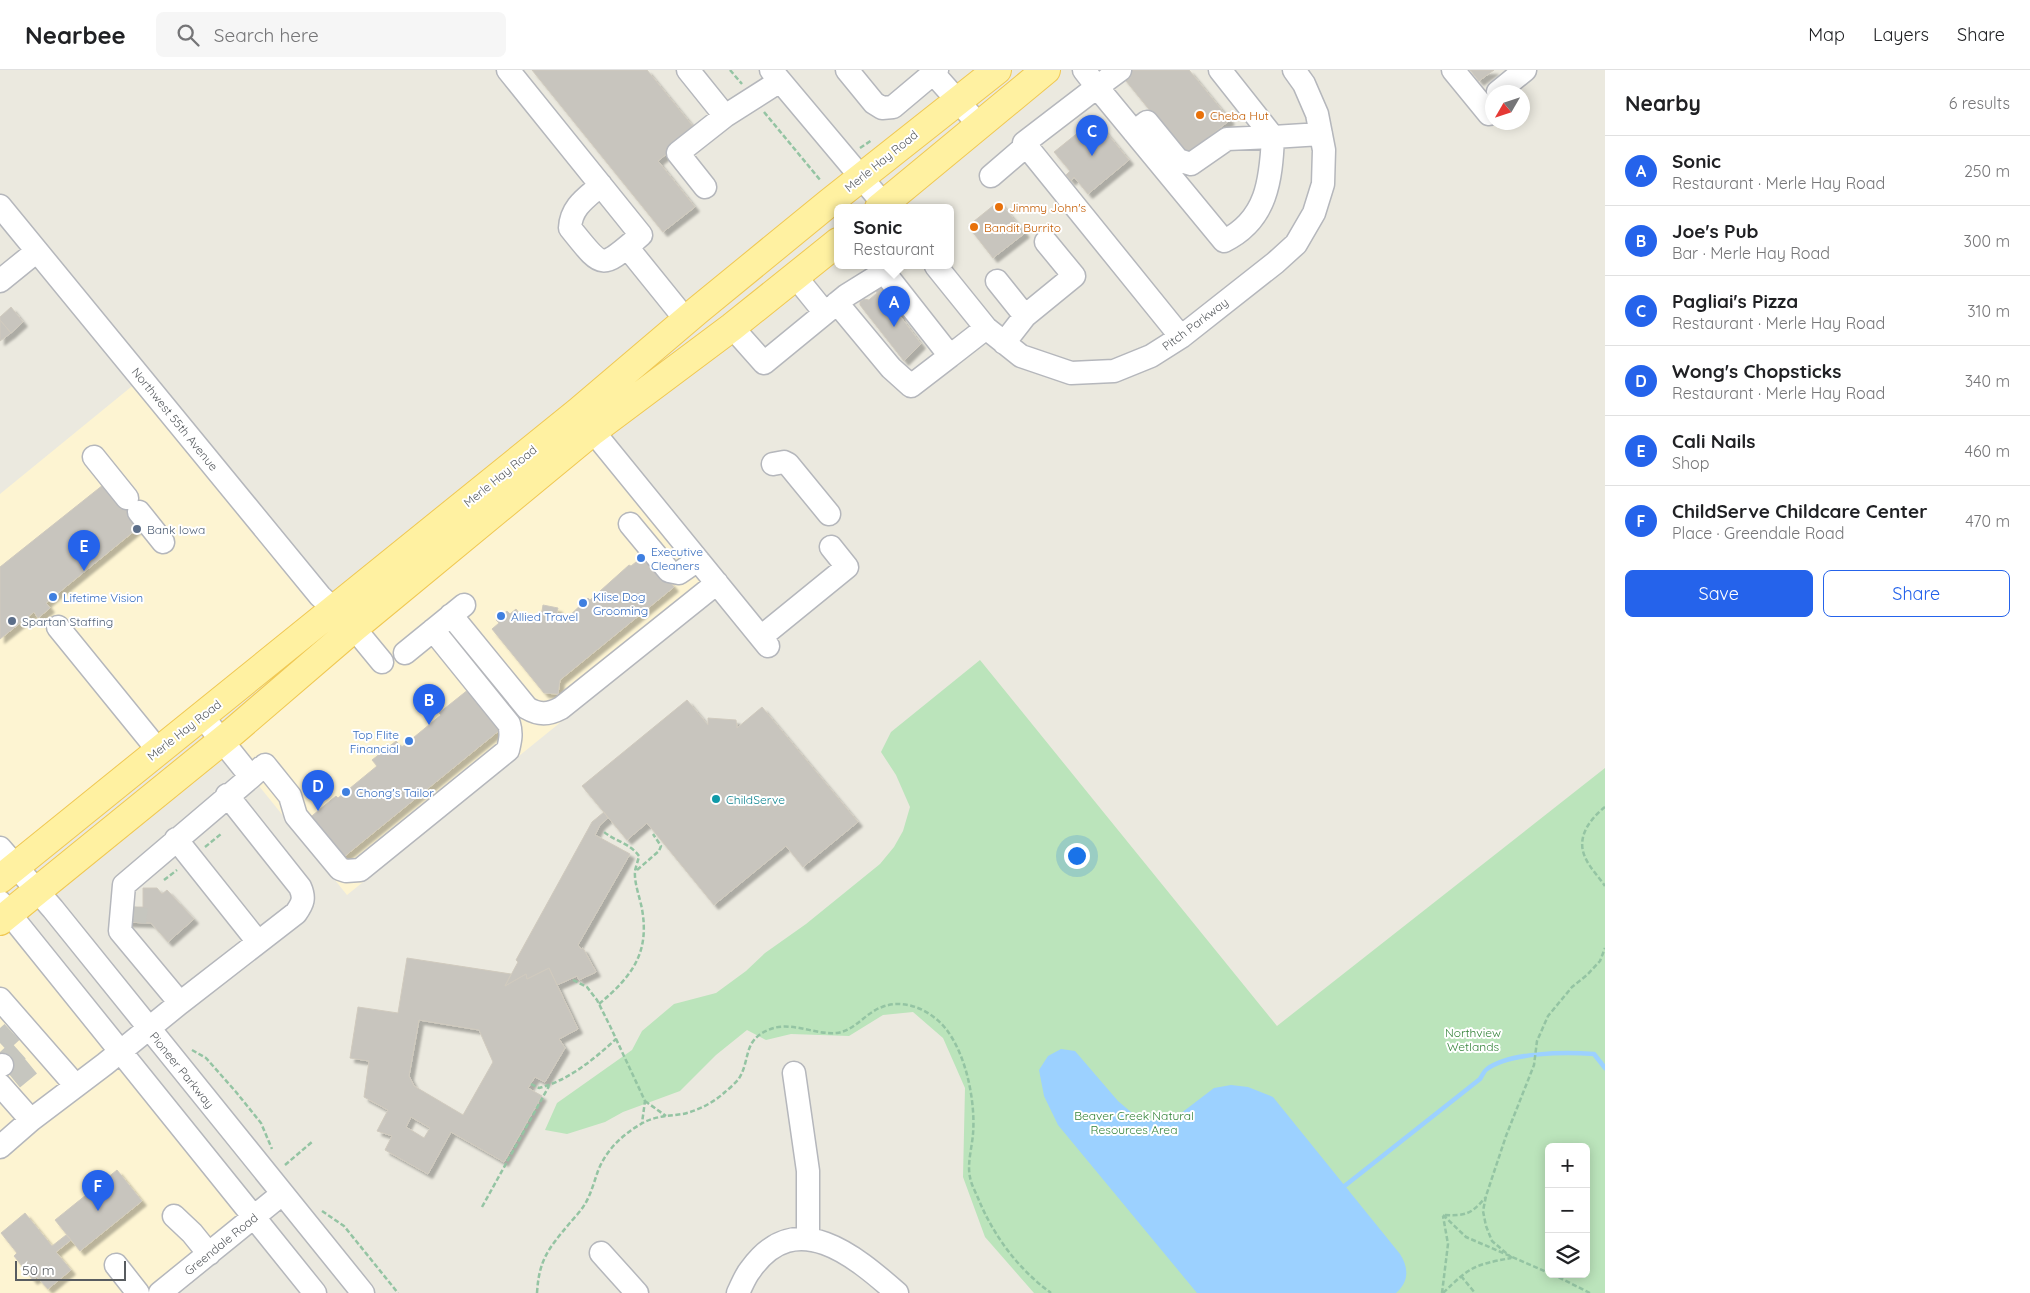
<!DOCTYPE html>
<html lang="en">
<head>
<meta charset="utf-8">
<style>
  body { margin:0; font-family:Quicksand,sans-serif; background:#f6f6f6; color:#202124 }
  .controls { position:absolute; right:15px; bottom:15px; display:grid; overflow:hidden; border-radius:8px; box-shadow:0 2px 12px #0003 }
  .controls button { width:45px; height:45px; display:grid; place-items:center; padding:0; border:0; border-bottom:1px solid #e0e0e0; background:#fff; color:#202124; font:25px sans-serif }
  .compass { position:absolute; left:1485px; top:15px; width:45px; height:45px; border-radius:50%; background:#fff; box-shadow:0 2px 12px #0003; rotate:231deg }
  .scale { position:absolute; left:15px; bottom:12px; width:111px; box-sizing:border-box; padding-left:5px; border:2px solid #585c60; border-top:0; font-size:14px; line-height:18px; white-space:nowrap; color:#585c60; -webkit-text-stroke:4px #fff; paint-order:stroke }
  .you { position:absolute; left:1076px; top:785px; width:18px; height:18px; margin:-12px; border:4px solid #fff; border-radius:50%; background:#1a73e8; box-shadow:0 0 0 8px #1a73e833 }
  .badge { display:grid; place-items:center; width:32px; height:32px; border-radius:50%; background:#2563eb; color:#fff; font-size:16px; font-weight:700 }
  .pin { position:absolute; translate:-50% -41px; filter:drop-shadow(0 1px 2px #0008) }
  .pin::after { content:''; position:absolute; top:26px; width:18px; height:15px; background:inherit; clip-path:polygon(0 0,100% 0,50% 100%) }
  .popup { position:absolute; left:834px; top:134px; width:120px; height:65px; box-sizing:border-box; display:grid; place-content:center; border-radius:8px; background:#fff; filter:drop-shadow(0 1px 4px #0005); font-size:16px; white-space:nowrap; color:#757577 }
  .popup b { font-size:19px; color:#202124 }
  .popup::after { content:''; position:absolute; left:50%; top:100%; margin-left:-10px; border:10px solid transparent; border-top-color:#fff }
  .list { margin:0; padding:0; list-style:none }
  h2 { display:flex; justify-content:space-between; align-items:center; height:65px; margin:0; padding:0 20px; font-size:21px }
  h2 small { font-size:16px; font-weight:400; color:#757577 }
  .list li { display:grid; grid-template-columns:32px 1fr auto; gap:15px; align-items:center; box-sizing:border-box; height:70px; padding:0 20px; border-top:1px solid #e0e0e0 }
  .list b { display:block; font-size:19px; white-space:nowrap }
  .list p { margin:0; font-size:16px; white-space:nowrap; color:#757577 }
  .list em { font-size:16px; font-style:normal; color:#757577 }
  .actions { display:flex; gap:10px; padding:15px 20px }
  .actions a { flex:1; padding:11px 0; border:1px solid #2563eb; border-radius:8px; text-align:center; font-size:18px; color:#2563eb }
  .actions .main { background:#2563eb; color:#fff }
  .icon { flex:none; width:28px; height:28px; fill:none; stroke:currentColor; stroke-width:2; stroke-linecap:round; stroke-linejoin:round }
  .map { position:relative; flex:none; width:1605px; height:1223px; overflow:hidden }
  header { display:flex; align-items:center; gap:30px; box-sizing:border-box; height:70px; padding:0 25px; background:#fff; border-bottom:1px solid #e0e0e0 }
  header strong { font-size:24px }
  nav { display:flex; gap:28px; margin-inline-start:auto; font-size:18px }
  .search { width:350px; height:45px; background:#f6f6f6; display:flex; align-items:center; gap:12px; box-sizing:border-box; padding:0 18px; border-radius:8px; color:#757577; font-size:19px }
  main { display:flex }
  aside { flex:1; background:#fff }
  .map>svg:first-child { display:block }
  .commercial { fill:#fdf4d2 }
  .green { fill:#bbe4bb; fill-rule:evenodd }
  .water { fill:#9cd1ff }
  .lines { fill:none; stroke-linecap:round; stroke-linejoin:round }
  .stream { stroke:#9cd1ff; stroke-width:4.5 }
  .building { fill:#c8c5be; stroke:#d0cabe; fill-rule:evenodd; filter:url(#shadow) }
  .minor-tunnel { stroke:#c6c6bf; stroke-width:22; stroke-dasharray:22 11; stroke-linecap:butt }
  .minor-casing { stroke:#b5b7bc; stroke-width:25 }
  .major-casing { stroke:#f0c853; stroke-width:30 }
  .path { stroke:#94c4a3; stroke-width:2.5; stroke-dasharray:5 2.5; stroke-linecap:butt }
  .minor { stroke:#fff; stroke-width:22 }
  .major { stroke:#fff1a1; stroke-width:28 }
  .food-dot { fill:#e8710a; stroke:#fff; stroke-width:2 }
  .service-dot { fill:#5c6f8a; stroke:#fff; stroke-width:2 }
  .shop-dot { fill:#3f7fe0; stroke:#fff; stroke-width:2 }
  .culture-dot { fill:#0f9aa8; stroke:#fff; stroke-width:2 }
  .labels { text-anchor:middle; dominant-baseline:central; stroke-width:4; stroke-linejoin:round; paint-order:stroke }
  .food-label { font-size:12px; fill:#c56008; stroke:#fff; text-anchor:start }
  .street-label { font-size:12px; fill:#585c60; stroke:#fff }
  .service-label { font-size:12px; fill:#4e5e75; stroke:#fff; text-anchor:start }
  .shop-label { font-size:12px; fill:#366cbe; stroke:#fff; text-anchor:start }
  .culture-label { font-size:12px; fill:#0d838f; stroke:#fff; text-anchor:start }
  .park-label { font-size:12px; fill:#348339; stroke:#fff }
</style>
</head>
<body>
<header>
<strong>Nearbee</strong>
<div class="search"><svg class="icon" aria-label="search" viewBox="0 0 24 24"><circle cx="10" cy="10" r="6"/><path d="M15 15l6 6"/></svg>Search here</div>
<nav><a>Map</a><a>Layers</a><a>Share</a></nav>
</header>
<main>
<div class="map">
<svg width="1605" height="1223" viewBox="0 0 1605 1223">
  <defs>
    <filter id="shadow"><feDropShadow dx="4.5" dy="4.5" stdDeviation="1" flood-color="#0004"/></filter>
  </defs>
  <rect width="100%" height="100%" fill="#ebe9df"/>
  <!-- commercial -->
  <path class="commercial" d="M142,308L334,541L17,796L0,778V424Z
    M593,361L723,521L347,825L222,670Z
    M10,844L254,1147L160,1223H0V852Z"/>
  <!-- green -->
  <path class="green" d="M980,590L1277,956L1605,698V1223H1034L985,1167L963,1107L965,1018L943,968L913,942L883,945L849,966L791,964L766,970L747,960L716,985L680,1021L623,1042L605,1052L567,1064L545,1060L557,1033L632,980L642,961L674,934L716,923L746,901L765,883L806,854L880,794L894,777L903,761L910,737L896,705L881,682L891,662ZM1549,1077H1586V1204H1549Z"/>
  <!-- water -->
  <path class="water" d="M1061,979L1075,981L1118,1031L1138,1048L1154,1051L1176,1047L1214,1018L1231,1015L1248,1017L1273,1027L1400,1184C1409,1198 1409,1212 1396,1223H1197L1058,1055L1044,1026L1039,1000L1048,986Z"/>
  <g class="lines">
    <!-- stream -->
    <path class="stream" d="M1342,1118L1480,1009C1482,1006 1484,1001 1487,999C1510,982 1566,982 1594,984L1605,998"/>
  </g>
  <!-- building -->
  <path class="building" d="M532,0H647L696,60L658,91L695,137L663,162Z
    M1129,0H1189L1230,50L1186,85L1122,6Z
    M1470,0H1494L1479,11Z
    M1095,49L1129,90L1088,124L1074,107L1071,111L1066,105L1070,101L1054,82Z
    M999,131L1025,163L993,188L968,156Z
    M881,216L904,243L900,246L921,274L904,291L860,235V232L864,229L869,230L877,223L876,220Z
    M11,237L23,252L11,263L0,250V247Z
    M0,250L11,263L0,271Z
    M108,411L143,454L46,533L50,538L38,548L34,542L0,569V497Z
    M646,484L674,517L560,610L558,624L544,623L492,559L499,553L496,550L507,541L510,544L516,539L527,553L542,541L543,535L558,538L557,542L564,551L588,528L590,530L629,495L631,496Z
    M469,619L501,659L340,790L307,750L336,726L338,728L377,696L372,690L396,671L402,677L441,645L439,643Z
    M687,630L708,655V648L736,650L737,658L762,637L858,752L803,797L786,776L714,835L647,753L627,770L582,716Z
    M604,742L608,748L600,755L595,765L630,784L578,875L581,879L583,878L596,902L579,910L577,906L557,915L549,898L527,909L526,904L505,916L518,892L516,890L592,752Z
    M143,818H157L162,824L167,820L194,849L168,872L151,853L123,852V837H143Z
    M407,888L511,904L505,916L526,904L527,909L549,898L578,959L559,969L565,978L545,1012L535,1007L528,1018L542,1026L504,1092L451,1062L428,1104L385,1080L392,1066L377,1061L388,1040L364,1027L369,991L350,988L358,937L398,943ZM419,950L479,960L493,992L463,1045L414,1016L409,1006ZM411,1047L430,1058L424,1068L406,1057Z
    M117,1100L142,1131L80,1181L55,1150Z
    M25,1143L52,1176L66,1165L71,1170L56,1182L71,1200L48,1219L37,1207L33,1210L14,1186L17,1183L1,1163Z"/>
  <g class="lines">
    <!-- minor-tunnel -->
    <path class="minor-tunnel" d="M135,852L137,837
      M0,973L12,962
      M2,995L23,976
      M13,1009L35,991"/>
    <defs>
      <path id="minor" d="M508,0L641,165C600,200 604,200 570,158C571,137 586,128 601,115
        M688,0L725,46L780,11
        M771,0L887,138
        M847,0L874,33L882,38L893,37L937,0
        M1084,0L1097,17L1024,73L1181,267
        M1120,0L1097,17L1224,171C1267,150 1271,110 1273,67L1321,64
        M1220,0L1273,67
        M1453,0L1489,44
        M933,3L980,56
        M1498,22L1525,0
        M1134,62L1147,52L1178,90L1191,94L1227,69L1273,67
        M991,106L1026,76
        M705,117L678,83L725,46
        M0,136L320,526L354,558L382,592
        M627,177L686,250
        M936,196L986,258L1021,286L1071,303L1114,301L1151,286L1181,267L1275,193L1296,174L1314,143L1323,114L1324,80L1317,44L1304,14L1294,0
        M795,206L825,243
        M0,211L37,181
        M997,211L1025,246
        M732,257L764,293L847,225L884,202L950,286L911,316L891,298L837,233
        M1004,273L1025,246L1074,206L1046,172
        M950,286L986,258
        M583,349L768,576
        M94,387L127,428
        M773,394L784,392L788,394L829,444
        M139,442L163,472
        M630,454L669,501L679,503L698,490
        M451,545L527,638C539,645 548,645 561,638L717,513
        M58,557L158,680
        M761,567L847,497L831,477
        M405,583L464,535
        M202,646L251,707L262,697
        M265,695L290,726L296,746L340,799L346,801L360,800L508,680C510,671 512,664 509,654L433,560
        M176,769L258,872
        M0,778L53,839L363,1223
        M0,832L315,1223
        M0,929L76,1016
        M180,933L120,861L124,815L251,707
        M0,996L2,995
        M794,1003L808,1101V1168
        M0,1015L31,1050L105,994L180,933L296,843C303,833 305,828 300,817L227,725
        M0,1077L31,1050
        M174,1146L192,1163L209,1184
        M601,1183L637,1223
        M116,1195L138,1223
        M160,1223L282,1124
        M738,1223C742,1215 745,1206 751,1199C796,1136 855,1186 897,1223"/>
      <path id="major" d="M879,138L1046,0
        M0,809L578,342L698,240L830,132L997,0
        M0,851L234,661L354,558L593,361L732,257L838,172"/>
    </defs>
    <!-- minor casing -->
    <use href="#minor" class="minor-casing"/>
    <!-- major casing -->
    <use href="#major" class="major-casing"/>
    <!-- path -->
    <path class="path" d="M730,0L742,14
      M764,42L821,111
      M860,78L872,70
      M1605,737C1590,749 1576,767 1585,787C1589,797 1599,807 1605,816
      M205,777L221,764
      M637,800L659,781L661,776L653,764
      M164,810L177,800
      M573,910L587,917L597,930L610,956L645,1031L642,1053
      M599,934C631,907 650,884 642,839C640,828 634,813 635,801C636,796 638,791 639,786C631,774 615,771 604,762
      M192,980L206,988L236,1022L261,1053L272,1079
      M531,1014L539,1018C569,1010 593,990 616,969
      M645,1031L666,1046
      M285,1095L312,1072
      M482,1137L549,1016
      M322,1141L344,1156L398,1223
      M1443,1145L1466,1167L1549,1203
      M1445,1145C1466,1146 1471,1144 1485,1128
      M1512,1188L1492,1171L1486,1156L1483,1141L1486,1126L1506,1066L1534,995L1537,971L1548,946L1572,917L1587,905L1600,891L1605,878
      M1552,1204L1590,1223
      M1461,1206L1475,1223
      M537,1223C539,1190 548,1179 569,1154C574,1148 581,1141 585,1134C591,1124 594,1112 598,1101C606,1080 622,1065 641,1054C654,1046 668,1046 683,1044C699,1040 713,1033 725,1022C729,1019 734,1014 738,1010C751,991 742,971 768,960C790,950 814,965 837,963C856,960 865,943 882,937C900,930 920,936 935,948C964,970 976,1029 973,1064C972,1077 967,1094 970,1107C971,1114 975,1121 978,1128C993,1165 1018,1199 1051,1223
      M1442,1223L1448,1174L1443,1146
      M1443,1223C1470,1197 1473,1195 1511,1188"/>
    <!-- minor -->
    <use href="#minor" class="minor"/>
    <!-- major -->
    <use href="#major" class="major"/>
  </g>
  <!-- markers -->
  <g class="food-dot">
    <circle cx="1200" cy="45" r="5"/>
    <circle cx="999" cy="137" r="5"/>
    <circle cx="974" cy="157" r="5"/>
  </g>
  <g class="service-dot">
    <circle cx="137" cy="459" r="5"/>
    <circle cx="12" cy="551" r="5"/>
  </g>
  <g class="shop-dot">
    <circle cx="641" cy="488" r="5"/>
    <circle cx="53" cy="527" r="5"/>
    <circle cx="583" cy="533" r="5"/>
    <circle cx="501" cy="546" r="5"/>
    <circle cx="409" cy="671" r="5"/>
    <circle cx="346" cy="722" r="5"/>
  </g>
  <circle class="culture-dot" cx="716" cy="729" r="5"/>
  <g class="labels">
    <!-- food labels -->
    <g class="food-label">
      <text x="1210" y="45">Cheba Hut</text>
      <text x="1009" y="137">Jimmy John's</text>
      <text x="984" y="157">Bandit Burrito</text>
    </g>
    <!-- street labels -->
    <g class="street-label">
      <text transform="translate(881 91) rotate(-39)">Merle Hay Road</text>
      <text transform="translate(1195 254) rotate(-37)">Pitch Parkway</text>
      <text transform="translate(175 349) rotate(51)">Northwest 55th Avenue</text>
      <text transform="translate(500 406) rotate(-39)">Merle Hay Road</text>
      <text transform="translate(184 660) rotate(-38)">Merle Hay Road</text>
      <text transform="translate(182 1000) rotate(51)">Pioneer Parkway</text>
      <text transform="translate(221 1174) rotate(-39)">Greendale Road</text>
    </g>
    <!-- service labels -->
    <g class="service-label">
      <text x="147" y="459">Bank Iowa</text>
      <text x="22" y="551">Spartan Staffing</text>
    </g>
    <!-- shop labels -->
    <g class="shop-label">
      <text x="651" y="481">Executive<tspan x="651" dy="14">Cleaners</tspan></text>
      <text x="593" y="526">Klise Dog<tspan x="593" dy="14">Grooming</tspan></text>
      <text x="63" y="527">Lifetime Vision</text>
      <text x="511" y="546">Allied Travel</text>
      <text x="399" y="664" text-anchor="end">Top Flite<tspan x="399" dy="14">Financial</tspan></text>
      <text x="356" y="722">Chong's Tailor</text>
    </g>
    <!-- culture labels -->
    <g class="culture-label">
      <text x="726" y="729">ChildServe</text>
    </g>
    <!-- park labels -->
    <g class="park-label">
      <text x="1473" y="962">Northview<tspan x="1473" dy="14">Wetlands</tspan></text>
      <text x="1134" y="1045">Beaver Creek Natural<tspan x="1134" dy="14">Resources Area</tspan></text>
    </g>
  </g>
</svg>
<div class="controls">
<button>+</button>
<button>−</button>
<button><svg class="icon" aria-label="layers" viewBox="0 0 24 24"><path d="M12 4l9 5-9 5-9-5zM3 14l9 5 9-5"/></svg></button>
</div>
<svg class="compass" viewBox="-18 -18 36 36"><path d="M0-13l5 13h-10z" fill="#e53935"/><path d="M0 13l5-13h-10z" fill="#757577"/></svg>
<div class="scale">50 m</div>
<div class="you"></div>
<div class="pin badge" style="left:894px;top:257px">A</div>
<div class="popup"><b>Sonic</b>Restaurant</div>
<div class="pin badge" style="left:429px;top:655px">B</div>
<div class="pin badge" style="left:1092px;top:86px">C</div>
<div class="pin badge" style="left:318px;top:741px">D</div>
<div class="pin badge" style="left:84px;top:501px">E</div>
<div class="pin badge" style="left:98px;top:1141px">F</div>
</div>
<aside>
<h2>Nearby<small>6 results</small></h2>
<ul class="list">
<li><span class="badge">A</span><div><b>Sonic</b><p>Restaurant · Merle Hay Road</p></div><em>250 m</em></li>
<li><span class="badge">B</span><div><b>Joe's Pub</b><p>Bar · Merle Hay Road</p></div><em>300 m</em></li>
<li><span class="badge">C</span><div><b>Pagliai's Pizza</b><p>Restaurant · Merle Hay Road</p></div><em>310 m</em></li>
<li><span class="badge">D</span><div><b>Wong's Chopsticks</b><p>Restaurant · Merle Hay Road</p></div><em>340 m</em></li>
<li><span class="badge">E</span><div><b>Cali Nails</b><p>Shop</p></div><em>460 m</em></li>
<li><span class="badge">F</span><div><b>ChildServe Childcare Center</b><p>Place · Greendale Road</p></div><em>470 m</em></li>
</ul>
<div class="actions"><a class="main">Save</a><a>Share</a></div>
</aside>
</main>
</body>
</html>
